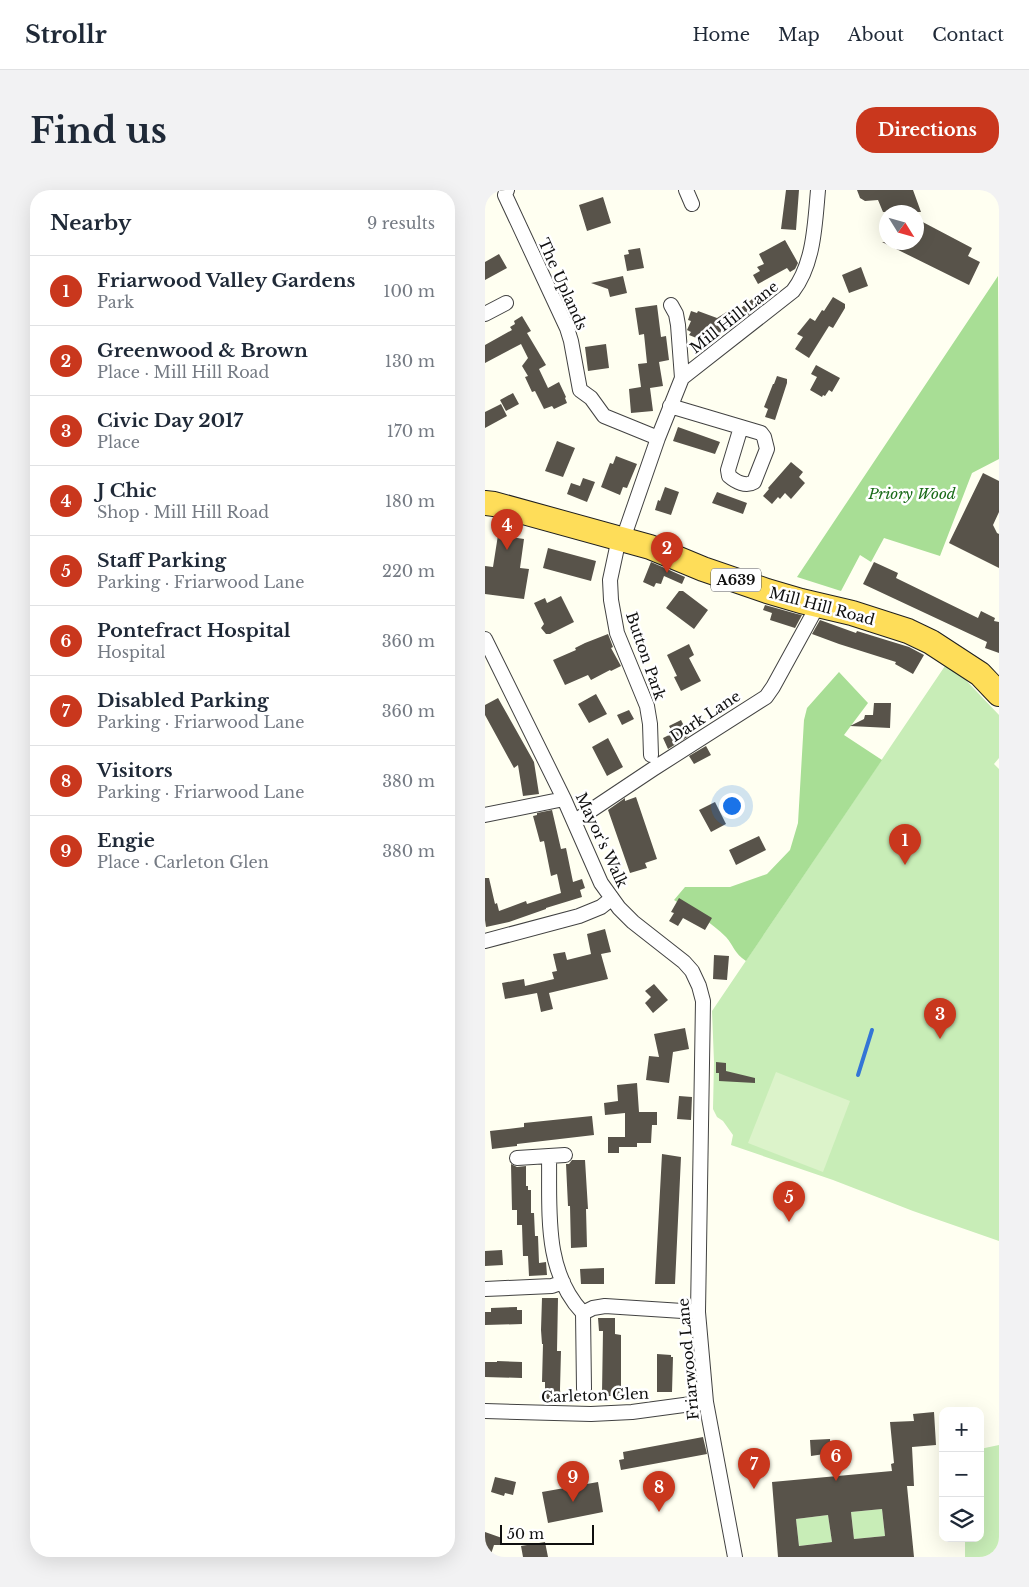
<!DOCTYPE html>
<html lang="en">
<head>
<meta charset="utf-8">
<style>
  body { margin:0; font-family:"Libre Baskerville",serif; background:#f2f2f3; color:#1f2937 }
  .controls { position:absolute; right:15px; bottom:15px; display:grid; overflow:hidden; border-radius:10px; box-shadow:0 5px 20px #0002 }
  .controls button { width:45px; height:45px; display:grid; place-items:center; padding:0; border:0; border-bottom:1px solid #e0e1e3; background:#fff; color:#1f2937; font:25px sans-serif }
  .compass { position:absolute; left:394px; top:15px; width:45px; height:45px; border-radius:50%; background:#fff; box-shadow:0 5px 20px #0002; rotate:127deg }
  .scale { position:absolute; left:15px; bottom:12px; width:94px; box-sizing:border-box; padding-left:5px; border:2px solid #0f0f0f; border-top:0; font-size:14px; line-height:18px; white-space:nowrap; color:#0f0f0f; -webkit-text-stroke:4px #fff; paint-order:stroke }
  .you { position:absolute; left:246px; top:615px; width:18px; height:18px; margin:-12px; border:4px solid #fff; border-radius:50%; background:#1a73e8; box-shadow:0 0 0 8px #1a73e833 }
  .badge { display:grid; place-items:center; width:32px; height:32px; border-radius:50%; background:#c9371d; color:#fff; font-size:16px; font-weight:700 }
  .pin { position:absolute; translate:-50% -41px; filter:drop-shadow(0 1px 2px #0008) }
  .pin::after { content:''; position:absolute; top:26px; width:18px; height:15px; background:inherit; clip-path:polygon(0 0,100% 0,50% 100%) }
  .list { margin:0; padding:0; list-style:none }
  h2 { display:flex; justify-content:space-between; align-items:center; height:65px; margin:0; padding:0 20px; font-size:21px }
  h2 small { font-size:16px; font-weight:400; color:#747a83 }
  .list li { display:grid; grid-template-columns:32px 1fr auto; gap:15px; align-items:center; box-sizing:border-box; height:70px; padding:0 20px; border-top:1px solid #e0e1e3 }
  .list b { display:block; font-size:19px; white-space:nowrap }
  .list p { margin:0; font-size:16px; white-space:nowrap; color:#747a83 }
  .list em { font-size:16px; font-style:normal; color:#747a83 }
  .icon { flex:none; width:28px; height:28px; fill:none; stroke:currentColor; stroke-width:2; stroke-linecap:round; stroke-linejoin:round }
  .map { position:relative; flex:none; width:514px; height:1367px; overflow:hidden; border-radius:20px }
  header { display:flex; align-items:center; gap:30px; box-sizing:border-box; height:70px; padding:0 25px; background:#fff; border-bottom:1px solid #e0e1e3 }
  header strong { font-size:24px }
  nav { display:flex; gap:28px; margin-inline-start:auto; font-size:18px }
  .intro { display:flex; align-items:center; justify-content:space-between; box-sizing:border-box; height:120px; padding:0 30px }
  h1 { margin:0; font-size:35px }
  .button { padding:12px 22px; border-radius:20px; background:#c9371d; color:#fff; font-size:18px; font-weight:700 }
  main { display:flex; gap:30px; padding:0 30px }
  aside { flex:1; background:#fff; border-radius:20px; box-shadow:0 5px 20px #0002 }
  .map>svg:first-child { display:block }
  .green { fill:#c8edb7 }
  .forest { fill:#a8de95 }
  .pitch { fill:#dcf3ca }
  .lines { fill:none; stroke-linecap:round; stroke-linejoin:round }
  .stream { stroke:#3475d6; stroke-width:4 }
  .building { fill:#58534a; fill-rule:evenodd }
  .minor-casing { stroke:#424242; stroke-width:16 }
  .trunk-casing { stroke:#202020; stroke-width:26 }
  .minor { stroke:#fff; stroke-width:14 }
  .trunk { stroke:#fedd59; stroke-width:24 }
  .labels { text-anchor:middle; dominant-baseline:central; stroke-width:5; stroke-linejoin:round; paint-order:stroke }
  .shield { fill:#fff; stroke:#575757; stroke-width:1 }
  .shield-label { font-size:14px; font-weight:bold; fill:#0f0f0f }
  .street-label { font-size:15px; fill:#0f0f0f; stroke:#fff }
  .park-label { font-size:15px; font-style:italic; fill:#1b6c1a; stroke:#fff }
</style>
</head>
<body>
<header>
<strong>Strollr</strong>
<nav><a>Home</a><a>Map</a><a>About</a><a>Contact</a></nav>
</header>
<div class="intro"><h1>Find us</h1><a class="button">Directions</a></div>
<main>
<aside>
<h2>Nearby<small>9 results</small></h2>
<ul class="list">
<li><span class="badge">1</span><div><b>Friarwood Valley Gardens</b><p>Park</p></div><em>100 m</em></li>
<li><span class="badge">2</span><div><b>Greenwood &amp; Brown</b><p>Place · Mill Hill Road</p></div><em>130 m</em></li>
<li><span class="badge">3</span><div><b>Civic Day 2017</b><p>Place</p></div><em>170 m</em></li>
<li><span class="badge">4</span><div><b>J Chic</b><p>Shop · Mill Hill Road</p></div><em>180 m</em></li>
<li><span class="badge">5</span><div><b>Staff Parking</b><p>Parking · Friarwood Lane</p></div><em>220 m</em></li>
<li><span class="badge">6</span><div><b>Pontefract Hospital</b><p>Hospital</p></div><em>360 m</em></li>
<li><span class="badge">7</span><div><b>Disabled Parking</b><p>Parking · Friarwood Lane</p></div><em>360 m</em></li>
<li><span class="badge">8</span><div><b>Visitors</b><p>Parking · Friarwood Lane</p></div><em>380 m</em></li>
<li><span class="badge">9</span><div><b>Engie</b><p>Place · Carleton Glen</p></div><em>380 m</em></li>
</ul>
</aside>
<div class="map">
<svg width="514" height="1367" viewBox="0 0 514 1367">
  <rect width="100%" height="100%" fill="#fffff1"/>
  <!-- green -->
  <path class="green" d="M462,473L475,484L514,525V568L509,574L514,579V1051L428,1021L348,990L246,955L248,945L238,931L232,927L228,919L229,872L227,821Z
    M514,1255V1367H480V1348H495V1259Z
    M397,1319L400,1346L369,1349L366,1322Z
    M343,1325L347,1352L314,1356L311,1329Z"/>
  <!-- forest -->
  <path class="forest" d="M513,86L514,269L487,283L455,366L399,348L386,372L375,365L356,401L312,387Z
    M354,482L383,513L359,545L397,570L261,771C249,763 249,756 241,747C226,732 207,721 189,710L200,697H245L282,684L305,660L313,633L319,530L322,518Z"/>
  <!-- pitch -->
  <path class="pitch" d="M291,882L365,911L338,982L263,953Z"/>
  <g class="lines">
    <!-- stream -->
    <path class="stream" d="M373,885L387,840"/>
  </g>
  <!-- building -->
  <path class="building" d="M301,0H314L311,40L296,39Z
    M372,0H428L436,22H398L393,10L380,11L375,8Z
    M118,7L126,33L102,41L94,15Z
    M432,29L487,58L483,66L495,72L484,95L397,52H432Z
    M300,50L313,73L310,79L305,82L302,78L273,94L268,85L275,81L272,77L279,74L274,64Z
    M155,58L159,78L142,81L139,65L144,64L143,60Z
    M14,64L22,78L0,90V72Z
    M376,77L383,96L364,103L357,85Z
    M138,86L142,103L125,107L123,99L106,93Z
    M271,106L278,114L243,141L238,135L235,144L233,143L230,151L228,153L224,152V153L204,145L206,142L202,140L206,131L203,130L206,121L212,123L213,121L232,128L248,118L251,122Z
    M348,107L360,114V118L348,138L344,136L324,168L310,159L318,147L312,144L325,128L330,131L337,120L339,121Z
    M172,115L176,147L181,146L184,170L174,172L178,196L165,198L168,221L146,223L144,199L156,197L153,174L162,173L159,144L154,145L150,118Z
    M37,126L46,141L42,143L61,175L54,179L63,198L74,192L81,207L80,208L82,213L69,219L67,216L59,219L50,201L47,202L40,187L43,186L37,176L43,168L36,154L0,173V155L27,140L25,137L30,134L29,131Z
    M121,154L124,178L103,181L100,157Z
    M331,175L355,188L347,202L344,200L340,206L338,205L337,207L325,200L332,187L326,184Z
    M292,186L302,189V193L290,230L280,227L283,219L279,217L288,194H289Z
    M28,203L34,214L21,221L15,210Z
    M16,214L22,226L0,238V222Z
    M193,237L235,252L230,264L188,251Z
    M72,251L90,258L78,287L60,281Z
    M131,266L152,274L142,298L138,297L135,305L116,297L125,273L128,274Z
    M306,272L318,282L314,287L320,293L306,309L300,303L295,309L293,307L287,314L278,306L284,299L283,298Z
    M498,283L514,291V322L508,335L512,343L514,344V378L464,353Z
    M98,288L110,292L102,312L82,304L86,293L95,296Z
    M180,297L194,302L186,325L170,320L173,310L175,311Z
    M232,302L262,313L258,324L227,313Z
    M13,345L39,349L35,378L44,379L39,409L0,404V376L8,377Z
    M63,358L111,371L106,391L58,378Z
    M166,372L200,387L197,394L179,386L176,394L171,393L169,397L158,392Z
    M389,372L413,383L411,388L493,428L496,421L510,428L509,431L514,432V463L500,458L502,452L378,394Z
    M194,401H198L223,420L209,439L181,418Z
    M76,406L89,432L65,444H61L56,438L59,434L49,413L60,408L62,413Z
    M280,415L312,424L317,425L310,438L285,430L287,423L278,420Z
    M335,430L371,443L372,441L424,457L439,465L428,484L410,474L411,472L354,454L327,444Z
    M123,444L128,457L126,458L136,476L126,481L125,480L106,490L103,485L80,495L68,470L91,460L90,458L100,453Z
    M204,454L209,465L204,468L216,491L196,501L189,487L192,486L182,465Z
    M111,504L122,524L104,533L93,514Z
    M13,508L49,572L54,604L38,606L33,575L29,578L0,525V515Z
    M389,513H406L405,538L365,536L379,529L380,525H388Z
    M144,520L149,529L137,535L132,525Z
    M196,530L204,546L183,559L178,548L188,543L184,536Z
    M123,548L138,577L122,586L107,557Z
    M221,556L226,565L209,574L204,566Z
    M151,607L172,669L160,673L162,678L145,683L123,620L140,608V611Z
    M230,612L241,634L226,642L214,620Z
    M67,620L76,659L81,658L88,692L97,689L100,698L95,700L97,707L61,718V719L24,732L1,737L0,730V688H4L10,714L12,713L14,721L41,711L42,714L76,703L72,684L66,686L59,651L55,652L48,626L52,625V623Z
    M274,646L281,660L251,675L244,660Z
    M194,708L227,728L220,740L198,728L193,736L184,731L189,723L186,722Z
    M120,739L126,762L116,764L123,789L64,803L68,819L56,822L52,803L20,809L17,793L39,789L40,796L69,789L67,782L72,781L68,764L80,762L82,770L106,764L102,744Z
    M229,765L244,766L242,790L228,789Z
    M169,794L183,810L168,823L160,813L166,807L160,801Z
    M200,838L204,859L188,862L184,893L161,890L164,866L174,867L169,844Z
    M231,872L241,873V881L270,888V893L234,891V883H231Z
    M152,893L154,922H172V935H167L166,953H152V957H134V963H123V947H140V923L120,925L119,913L133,911L132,895Z
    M194,906L207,907L206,930L192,929Z
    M107,926L109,945L32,954V956L7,959L5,941L39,937V933Z
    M177,964L196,967L190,1094H170Z
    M87,970H100L103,1019H101L102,1057L86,1058L85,1016H83L81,974H84Z
    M26,974L32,977L41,976V996H43V1000H46V1023H49L50,1046H53L54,1073L61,1072L62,1085L44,1086L43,1066H38L37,1035H32V1020H27Z
    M17,1060L18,1075L0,1076V1061Z
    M119,1078V1094H96L95,1079Z
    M57,1108H73L72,1161H76L75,1199L76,1214H60V1192H57L58,1154H57L56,1140Z
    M32,1117V1120H37V1134L0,1135V1122H6V1118Z
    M113,1128H130V1144L136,1145V1206H121V1203H117L118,1141H114Z
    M172,1164L186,1165V1167H188L187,1202H172Z
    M12,1171L37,1172V1188L0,1187V1172H12Z
    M449,1222L451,1255L427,1257L429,1296H422L429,1367H293L287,1292L407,1281L406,1274L409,1273L405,1232L429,1231L428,1224ZM397,1319L400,1346L369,1349L366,1322ZM343,1325L347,1352L314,1356L311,1329Z
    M218,1247L222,1264L136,1280L134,1270L139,1269L138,1262Z
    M345,1249L346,1263L326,1266L325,1250Z
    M10,1287L31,1292L28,1305L20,1303L19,1306L6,1302Z
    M113,1292L118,1322L63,1333L57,1302Z
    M0,1342L17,1348L15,1355H9L5,1367H0Z
    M60,1352L63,1367H38L36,1356Z"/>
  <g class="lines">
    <defs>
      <path id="minor" d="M22,0L20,5L82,138L86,151L95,200L106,208L119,226L173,248
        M201,0L207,14
        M0,124L21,113
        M197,188L308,101C329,74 330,33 333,0
        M185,216L276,243L279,247L282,259L269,292C261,297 251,292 244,286L243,280L256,237
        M134,348L125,390L126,410L132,443L162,516L165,534L166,565
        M138,349L173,248L197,188L193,135L191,124L186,115
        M0,449L79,609L116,693L134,718L148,732L199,772L207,781L214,796L218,811L213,1122L221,1212L250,1367
        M0,625L79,609
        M90,631L168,579L281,507L288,497L333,415
        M0,751L94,726L116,717L126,709
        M64,966C65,1020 58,1081 98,1123L108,1118L120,1116L213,1122
        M32,968L80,965
        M0,1099L67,1096L78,1092
        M98,1123L99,1199
        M0,1221L106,1224L147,1222L221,1212"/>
      <path id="trunk" d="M0,313L9,314L165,357L218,379L282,401L316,411L367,423L423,441L446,452L495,484L514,504"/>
    </defs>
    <!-- minor casing -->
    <use href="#minor" class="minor-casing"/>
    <!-- trunk casing -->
    <use href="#trunk" class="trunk-casing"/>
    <!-- minor -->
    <use href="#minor" class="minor"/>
    <!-- trunk -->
    <use href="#trunk" class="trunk"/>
  </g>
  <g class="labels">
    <!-- shield labels -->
    <rect class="shield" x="226" y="378.5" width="50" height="23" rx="4"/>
    <g class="shield-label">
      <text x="251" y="390">A639</text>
    </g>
    <!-- street labels -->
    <g class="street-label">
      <text transform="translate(78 94) rotate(66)">The Uplands</text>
      <text transform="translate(249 127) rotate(-38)">Mill Hill Lane</text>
      <text transform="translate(337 416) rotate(15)">Mill Hill Road</text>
      <text transform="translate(161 466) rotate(71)">Button Park</text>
      <text transform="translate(220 526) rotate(-33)">Dark Lane</text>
      <text transform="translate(117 650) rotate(65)">Mayor's Walk</text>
      <text transform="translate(203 1169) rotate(-95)">Friarwood Lane</text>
      <text transform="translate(110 1205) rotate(-2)">Carleton Glen</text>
    </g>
    <!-- park labels -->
    <g class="park-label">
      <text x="427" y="303">Priory Wood</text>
    </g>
  </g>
</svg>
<div class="controls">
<button>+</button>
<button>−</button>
<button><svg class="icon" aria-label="layers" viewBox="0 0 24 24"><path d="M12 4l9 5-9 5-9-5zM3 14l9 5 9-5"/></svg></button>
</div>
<svg class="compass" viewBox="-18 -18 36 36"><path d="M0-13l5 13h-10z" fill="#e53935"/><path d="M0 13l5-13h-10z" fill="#747a83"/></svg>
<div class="scale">50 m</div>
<div class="you"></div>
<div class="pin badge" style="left:420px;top:675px">1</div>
<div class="pin badge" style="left:182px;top:383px">2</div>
<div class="pin badge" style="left:455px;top:849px">3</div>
<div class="pin badge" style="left:22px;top:360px">4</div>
<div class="pin badge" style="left:304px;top:1032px">5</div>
<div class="pin badge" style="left:351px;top:1291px">6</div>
<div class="pin badge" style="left:269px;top:1299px">7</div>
<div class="pin badge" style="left:174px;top:1322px">8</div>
<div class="pin badge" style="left:88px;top:1312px">9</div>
</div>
</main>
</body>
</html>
